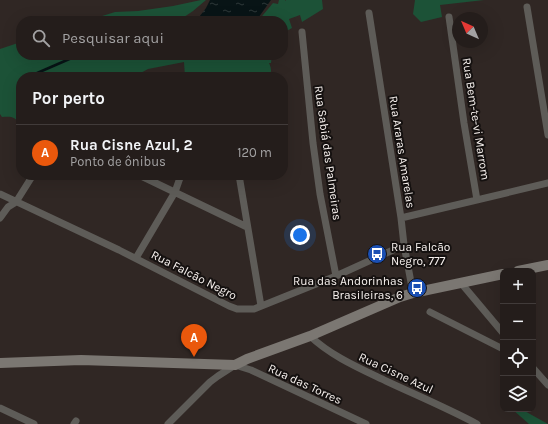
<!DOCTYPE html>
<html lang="pt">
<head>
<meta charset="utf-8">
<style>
  body { margin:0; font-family:Karla,sans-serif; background:#2c2624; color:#f1f3f6 }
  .controls { position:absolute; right:12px; bottom:12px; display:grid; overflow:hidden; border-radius:8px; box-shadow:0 4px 16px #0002 }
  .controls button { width:36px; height:36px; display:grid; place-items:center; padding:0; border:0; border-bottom:1px solid #413b3a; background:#241d1b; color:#f1f3f6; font:20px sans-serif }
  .compass { position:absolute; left:452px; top:12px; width:36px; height:36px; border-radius:50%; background:#241d1b; box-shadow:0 4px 16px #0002; rotate:316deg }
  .you { position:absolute; left:300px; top:235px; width:14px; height:14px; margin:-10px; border:3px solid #fff; border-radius:50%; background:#1a73e8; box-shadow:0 0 0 6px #1a73e833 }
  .badge { display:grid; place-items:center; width:26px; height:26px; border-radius:50%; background:#ea580c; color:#fff; font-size:13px; font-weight:700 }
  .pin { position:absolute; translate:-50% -33px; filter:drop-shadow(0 1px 2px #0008) }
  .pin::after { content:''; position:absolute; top:21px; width:14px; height:12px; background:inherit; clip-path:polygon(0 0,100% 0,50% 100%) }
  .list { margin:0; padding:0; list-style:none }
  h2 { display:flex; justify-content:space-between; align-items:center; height:52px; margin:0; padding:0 16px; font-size:17px }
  h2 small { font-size:13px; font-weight:400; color:#a3a2a3 }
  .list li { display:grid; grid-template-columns:26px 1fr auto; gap:12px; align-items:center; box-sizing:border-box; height:56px; padding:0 16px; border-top:1px solid #413b3a }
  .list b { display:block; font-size:15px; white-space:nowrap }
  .list p { margin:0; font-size:13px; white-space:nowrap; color:#a3a2a3 }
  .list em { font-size:13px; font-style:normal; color:#a3a2a3 }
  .icon { flex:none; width:22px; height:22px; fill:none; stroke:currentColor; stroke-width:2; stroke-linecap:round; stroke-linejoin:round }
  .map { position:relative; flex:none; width:548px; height:424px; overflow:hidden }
  .search { position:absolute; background:#241d1b; box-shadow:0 4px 16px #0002; left:16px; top:16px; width:272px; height:44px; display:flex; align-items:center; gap:10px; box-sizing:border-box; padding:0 14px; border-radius:16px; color:#a3a2a3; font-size:15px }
  .panel { position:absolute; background:#241d1b; box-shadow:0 4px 16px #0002; left:16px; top:72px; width:272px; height:108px; border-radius:16px }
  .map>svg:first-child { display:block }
  .green { fill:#1c5237 }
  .water { fill:url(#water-ripples) }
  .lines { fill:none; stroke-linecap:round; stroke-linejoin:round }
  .stream { stroke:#081416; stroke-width:2.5 }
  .street { stroke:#5e5c58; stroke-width:7 }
  .secondary { stroke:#7b7772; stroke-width:10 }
  .labels { text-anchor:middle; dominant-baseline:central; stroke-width:4; stroke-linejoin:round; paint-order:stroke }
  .street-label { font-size:12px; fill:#f8f2ef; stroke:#151110 }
  .poi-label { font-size:12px; fill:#f8f2ef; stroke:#151110; text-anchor:start }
</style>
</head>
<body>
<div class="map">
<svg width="548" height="424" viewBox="0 0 548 424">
  <defs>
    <pattern id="water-ripples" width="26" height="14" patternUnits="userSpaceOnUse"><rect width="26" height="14" fill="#081416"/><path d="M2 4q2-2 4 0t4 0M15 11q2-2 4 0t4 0" fill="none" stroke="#2d3738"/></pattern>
  </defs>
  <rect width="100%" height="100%" fill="#302724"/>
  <!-- green -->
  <path class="green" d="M201,0H206L193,11L178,21H86L115,12L138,11L173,6Z
    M279,0H285L286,1V0H322L323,9L302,22L300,15L289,19L292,28L283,33V21H258L273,3L278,4Z
    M415,0H484L440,5L442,17L421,22L413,14Z
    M21,42V55H272L271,63H269C272,70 271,71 270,77H223L221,73L192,75L185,77L184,62L148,69L137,75V77H21V124C14,117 12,116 2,117L0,114V49Z
    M512,409H521L548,424H529Z"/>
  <!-- water -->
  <path class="water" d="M210,0H271L256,21H196L206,8Z"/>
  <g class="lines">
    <!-- stream -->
    <path class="stream" d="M28,77L74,57L82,55"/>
    <!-- street -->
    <path class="street" d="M527,7L548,135
      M369,13L401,218L404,245L413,293
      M449,17L464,123L477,200
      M302,32L313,143L320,194L336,276
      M139,175L247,227
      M239,175L261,306
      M0,194L119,250L229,306L237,309H254L336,276L404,245
      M0,218L8,207L16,202L33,175
      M401,218L548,183
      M136,258L175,192L181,175
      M461,283L503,333
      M430,312L503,349
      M310,336C331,356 359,368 386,381C416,395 447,408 477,424
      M533,368L548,385
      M0,408L34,424
      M74,424L76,421
      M168,424L210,382L218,376L235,365L251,370L366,424"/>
    <!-- secondary -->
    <path class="secondary" d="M518,271L548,265
      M0,363L81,360L235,365L247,359L310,336L400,297L413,293L503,274"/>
  </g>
  <!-- icons -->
  <defs>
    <symbol id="bus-disc" viewBox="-11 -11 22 22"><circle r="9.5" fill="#1a4fb4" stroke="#151110"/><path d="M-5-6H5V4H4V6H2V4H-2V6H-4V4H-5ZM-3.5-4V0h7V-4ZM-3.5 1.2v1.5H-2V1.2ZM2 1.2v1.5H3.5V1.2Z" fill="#fff"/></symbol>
  </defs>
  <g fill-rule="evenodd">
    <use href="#bus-disc" x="366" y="243" width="22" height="22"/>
    <use href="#bus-disc" x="406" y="277" width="22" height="22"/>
  </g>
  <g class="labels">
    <!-- street labels -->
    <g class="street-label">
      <text transform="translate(476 119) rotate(81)">Rua Bem-te-vi Marrom</text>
      <text transform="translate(402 152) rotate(81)">Rua Araras Amarelas</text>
      <text transform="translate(328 153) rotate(82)">Rua Sabiá das Palmeiras</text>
      <text transform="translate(194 275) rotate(27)">Rua Falcão Negro</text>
      <text transform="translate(396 373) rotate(25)">Rua Cisne Azul</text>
      <text transform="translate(305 384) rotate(25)">Rua das Torres</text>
    </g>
    <!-- poi labels -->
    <g class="poi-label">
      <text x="391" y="247">Rua Falcão<tspan x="391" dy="14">Negro, 777</tspan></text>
      <text x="403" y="281" text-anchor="end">Rua das Andorinhas<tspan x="403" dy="14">Brasileiras, 6</tspan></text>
    </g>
  </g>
</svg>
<div class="controls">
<button>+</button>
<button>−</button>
<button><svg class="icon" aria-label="locate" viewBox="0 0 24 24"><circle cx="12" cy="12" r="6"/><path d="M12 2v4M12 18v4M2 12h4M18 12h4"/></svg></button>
<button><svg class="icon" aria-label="layers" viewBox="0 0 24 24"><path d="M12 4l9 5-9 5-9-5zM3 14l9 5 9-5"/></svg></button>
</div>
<svg class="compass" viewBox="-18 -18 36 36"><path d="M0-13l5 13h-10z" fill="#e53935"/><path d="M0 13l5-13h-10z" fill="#a3a2a3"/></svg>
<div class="you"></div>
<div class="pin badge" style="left:194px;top:357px">A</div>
<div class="search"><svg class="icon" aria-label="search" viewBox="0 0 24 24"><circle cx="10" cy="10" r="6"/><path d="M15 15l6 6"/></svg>Pesquisar aqui</div>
<section class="panel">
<h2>Por perto<small></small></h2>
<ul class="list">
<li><span class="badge">A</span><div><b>Rua Cisne Azul, 2</b><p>Ponto de ônibus</p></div><em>120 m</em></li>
</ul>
</section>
</div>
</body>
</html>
